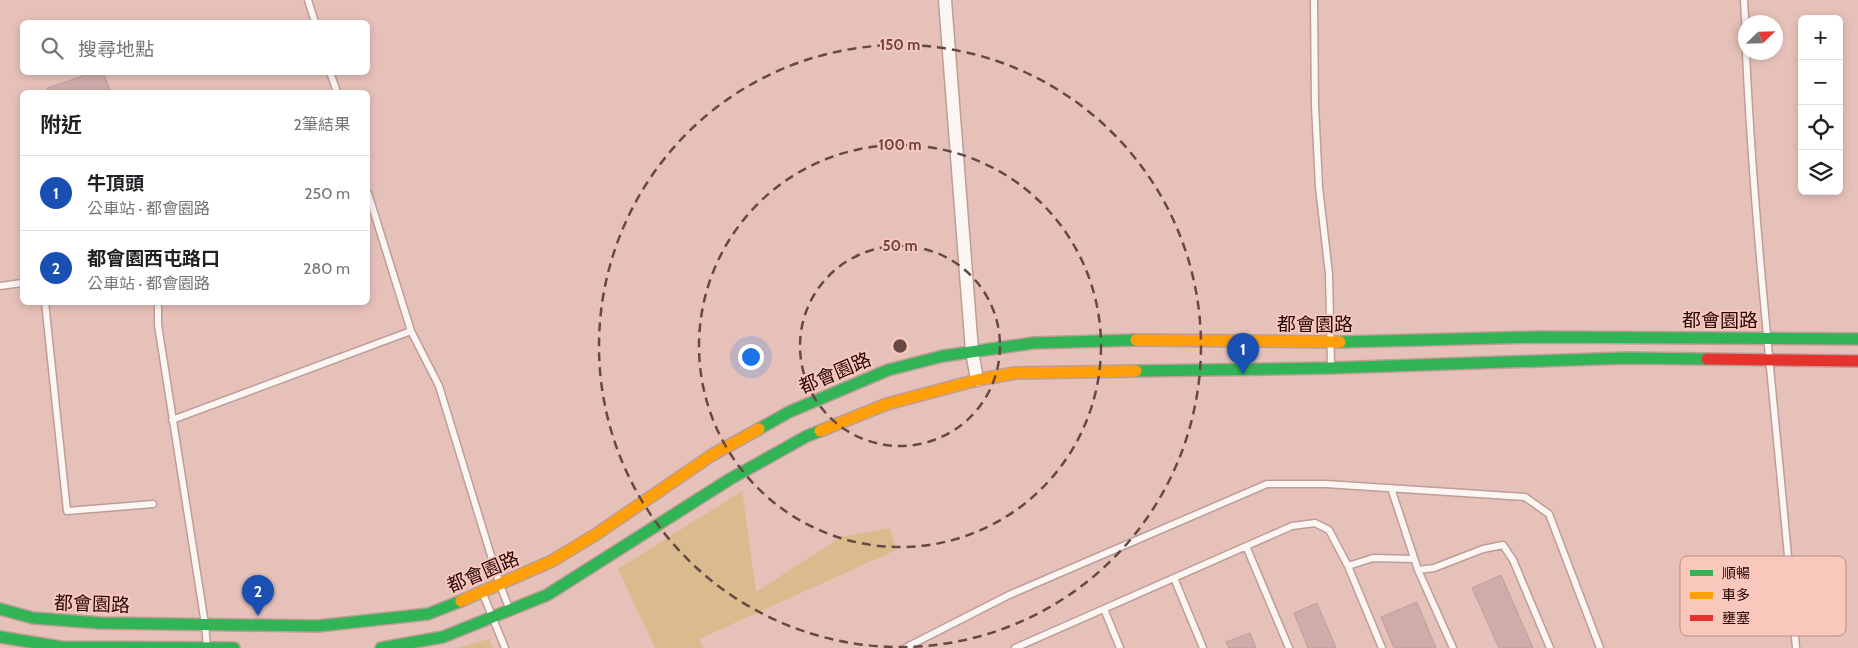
<!DOCTYPE html>
<html lang="zh-TW">
<head>
<meta charset="utf-8">
<style>
  body { margin:0; font-family:Cabin,"Noto Sans TC",sans-serif; background:#f2f2f2; color:#202124 }
  .controls { position:absolute; right:15px; top:15px; display:grid; overflow:hidden; border-radius:8px; box-shadow:0 2px 8px #0003 }
  .controls button { width:45px; height:45px; display:grid; place-items:center; padding:0; border:0; border-bottom:1px solid #e0e0e0; background:#fff; color:#202124; font:25px sans-serif }
  .compass { position:absolute; left:1738px; top:15px; width:45px; height:45px; border-radius:50%; background:#fff; box-shadow:0 2px 8px #0003; rotate:67deg }
  .you { position:absolute; left:750px; top:356px; width:18px; height:18px; margin:-12px; border:4px solid #fff; border-radius:50%; background:#1a73e8; box-shadow:0 0 0 8px #1a73e833 }
  .badge { display:grid; place-items:center; width:32px; height:32px; border-radius:50%; background:#1a73e8; color:#fff; font-size:16px; font-weight:700 }
  .pin { position:absolute; translate:-50% -41px; filter:drop-shadow(0 1px 2px #0008) }
  .pin::after { content:''; position:absolute; top:26px; width:18px; height:15px; background:inherit; clip-path:polygon(0 0,100% 0,50% 100%) }
  .list { margin:0; padding:0; list-style:none }
  h2 { display:flex; justify-content:space-between; align-items:center; height:65px; margin:0; padding:0 20px; font-size:21px }
  h2 small { font-size:16px; font-weight:400; color:#757577 }
  .list li { display:grid; grid-template-columns:32px 1fr auto; gap:15px; align-items:center; box-sizing:border-box; height:75px; padding:0 20px; border-top:1px solid #e0e0e0 }
  .list b { display:block; font-size:19px; white-space:nowrap }
  .list p { margin:0; font-size:16px; white-space:nowrap; color:#757577 }
  .list em { font-size:16px; font-style:normal; color:#757577 }
  .icon { flex:none; width:28px; height:28px; fill:none; stroke:currentColor; stroke-width:2; stroke-linecap:round; stroke-linejoin:round }
  .map { position:relative; flex:none; width:1858px; height:648px; overflow:hidden }
  .search { position:absolute; background:#fff; box-shadow:0 2px 8px #0003; left:20px; top:20px; width:350px; height:55px; display:flex; align-items:center; gap:12px; box-sizing:border-box; padding:0 18px; border-radius:8px; color:#757577; font-size:19px }
  .panel { position:absolute; background:#fff; box-shadow:0 2px 8px #0003; left:20px; top:90px; width:350px; height:215px; border-radius:8px }
  .map>svg:first-child { display:block }
  .green { fill:#d9bb8d }
  .building { fill:#cdacaa; stroke:#be9e9c }
  .lines { fill:none; stroke-linecap:round; stroke-linejoin:round }
  .lane-casing { stroke:#bd9d96; stroke-width:9 }
  .street-casing { stroke:#bd9d96; stroke-width:15 }
  .fast-casing { stroke:#bd9d96; stroke-width:14 }
  .slow-casing { stroke:#bd9d96; stroke-width:14 }
  .jam-casing { stroke:#bd9d96; stroke-width:14 }
  .lane { stroke:#fbf6f4; stroke-width:6 }
  .street { stroke:#fbf6f4; stroke-width:12 }
  .fast { stroke:#30b455; stroke-width:11 }
  .slow { stroke:#ff9f0a; stroke-width:11 }
  .jam { stroke:#e5322d; stroke-width:11 }
  .ring { fill:none; stroke:#684843; stroke-width:2.5; stroke-dasharray:9 6 }
  .labels { text-anchor:middle; dominant-baseline:central; stroke-width:4; stroke-linejoin:round; paint-order:stroke }
  .street-label { font-size:19px; fill:#240704; stroke:#fac7bc }
  .key { fill:#fac7bc; stroke:#ba8d85; stroke-width:1 }
  .key-label { font-size:14px; fill:#240704 }
  .centre { fill:#684843; stroke:#fac7bc; stroke-width:2.5 }
  .ring-label { font-size:15px; text-anchor:middle; font-weight:bold; fill:#684843; stroke:#fac7bc; stroke-width:4; stroke-linejoin:round; paint-order:stroke }
</style>
</head>
<body>
<div class="map">
<svg width="1858" height="648" viewBox="0 0 1858 648">
  <rect width="100%" height="100%" fill="#e6c1b9"/>
  <!-- green -->
  <path class="green" d="M742,491L756,592L841,537L890,528L896,550L699,639L703,648H655L618,569Z
    M489,639L493,648H457Z"/>
  <!-- building -->
  <path class="building" d="M95,72H103L111,92H48L47,88Z
    M1501,575L1533,648H1499L1472,588Z
    M1417,602L1436,648H1394L1381,617Z
    M1317,603L1336,648H1308L1294,613Z
    M1250,633L1256,648H1229L1226,642Z"/>
  <g class="lines">
    <defs>
      <path id="lane" d="M308,0L315,22
        M1314,0L1315,105L1319,187L1329,274L1331,366
        M1744,0L1746,36
        M1746,52C1755,252 1780,449 1796,648
        M330,72L337,92
        M368,193L411,331L439,386L500,585L509,608
        M0,286L22,283
        M45,302L67,511L153,504
        M158,302V325L205,624L207,647
        M172,420L411,331
        M1391,488L1418,570L1453,648
        M1246,546L1289,648
        M1348,566L1382,648
        M1418,570L1434,568L1483,549L1503,545L1513,560L1550,648
        M1174,578L1203,648
        M483,594L505,648
        M1104,609L1120,648
        M905,648L1009,595L1267,484H1326L1525,497L1549,514L1600,648
        M1015,648L1292,526L1315,523L1329,530L1348,566L1373,558L1414,559"/>
      <path id="street" d="M945,0L972,351L977,380"/>
      <path id="fast" d="M1340,342L1540,337L1858,339
        M1136,371L1331,368L1625,358L1707,359
        M759,429L789,412L888,370L943,356L1033,343L1136,340
        M0,609L33,618L100,623L318,626L428,614L461,601
        M0,637L61,647L234,648
        M381,648L443,637L547,595L730,479L807,436L820,431"/>
      <path id="slow" d="M1136,340L1340,342
        M820,431L887,404L977,380L1015,373L1136,371
        M461,601L552,561L595,535L712,455L759,429"/>
      <path id="jam" d="M1707,359L1858,361"/>
    </defs>
    <!-- lane casing -->
    <use href="#lane" class="lane-casing"/>
    <!-- street casing -->
    <use href="#street" class="street-casing"/>
    <!-- fast casing -->
    <use href="#fast" class="fast-casing"/>
    <!-- slow casing -->
    <use href="#slow" class="slow-casing"/>
    <!-- jam casing -->
    <use href="#jam" class="jam-casing"/>
    <!-- lane -->
    <use href="#lane" class="lane"/>
    <!-- street -->
    <use href="#street" class="street"/>
    <!-- fast -->
    <use href="#fast" class="fast"/>
    <!-- slow -->
    <use href="#slow" class="slow"/>
    <!-- jam -->
    <use href="#jam" class="jam"/>
  </g>
  <!-- distance rings -->
  <g class="ring">
    <circle cx="900" cy="346" r="100"/>
    <circle cx="900" cy="346" r="201"/>
    <circle cx="900" cy="346" r="301"/>
  </g>
  <g class="labels">
    <!-- street labels -->
    <g class="street-label">
      <text x="1720" y="320">都會園路</text>
      <text x="1315" y="324">都會園路</text>
      <text transform="translate(835 373) rotate(-23)">都會園路</text>
      <text transform="translate(483 572) rotate(-23)">都會園路</text>
      <text transform="translate(92 604) rotate(2)">都會園路</text>
    </g>
  </g>
  <!-- legend -->
  <rect x="1680" y="556" width="166" height="80" rx="8" class="key"/>
  <rect x="1690" y="570" width="23" height="6" fill="#30b455"/>
  <rect x="1690" y="592" width="23" height="7" fill="#ff9f0a"/>
  <rect x="1690" y="615" width="23" height="6" fill="#e5322d"/>
  <g class="key-label">
    <text x="1722" y="578">順暢</text>
    <text x="1722" y="600">車多</text>
    <text x="1722" y="623">壅塞</text>
  </g>
  <circle cx="900" cy="346" r="8" class="centre"/>
  <g class="ring-label">
    <text x="900" y="50">150 m</text>
    <text x="900" y="150">100 m</text>
    <text x="900" y="251">50 m</text>
  </g>
</svg>
<div class="controls">
<button>+</button>
<button>−</button>
<button><svg class="icon" aria-label="locate" viewBox="0 0 24 24"><circle cx="12" cy="12" r="6"/><path d="M12 2v4M12 18v4M2 12h4M18 12h4"/></svg></button>
<button><svg class="icon" aria-label="layers" viewBox="0 0 24 24"><path d="M12 4l9 5-9 5-9-5zM3 14l9 5 9-5"/></svg></button>
</div>
<svg class="compass" viewBox="-18 -18 36 36"><path d="M0-13l5 13h-10z" fill="#e53935"/><path d="M0 13l5-13h-10z" fill="#757577"/></svg>
<div class="you"></div>
<div class="pin badge" style="left:1243px;top:374px;background:#1a4fb4">1</div>
<div class="pin badge" style="left:258px;top:616px;background:#1a4fb4">2</div>
<div class="search"><svg class="icon" aria-label="search" viewBox="0 0 24 24"><circle cx="10" cy="10" r="6"/><path d="M15 15l6 6"/></svg>搜尋地點</div>
<section class="panel">
<h2>附近<small>2筆結果</small></h2>
<ul class="list">
<li><span class="badge" style="background:#1a4fb4">1</span><div><b>牛頂頭</b><p>公車站 · 都會園路</p></div><em>250 m</em></li>
<li><span class="badge" style="background:#1a4fb4">2</span><div><b>都會園西屯路口</b><p>公車站 · 都會園路</p></div><em>280 m</em></li>
</ul>
</section>
</div>
</body>
</html>
